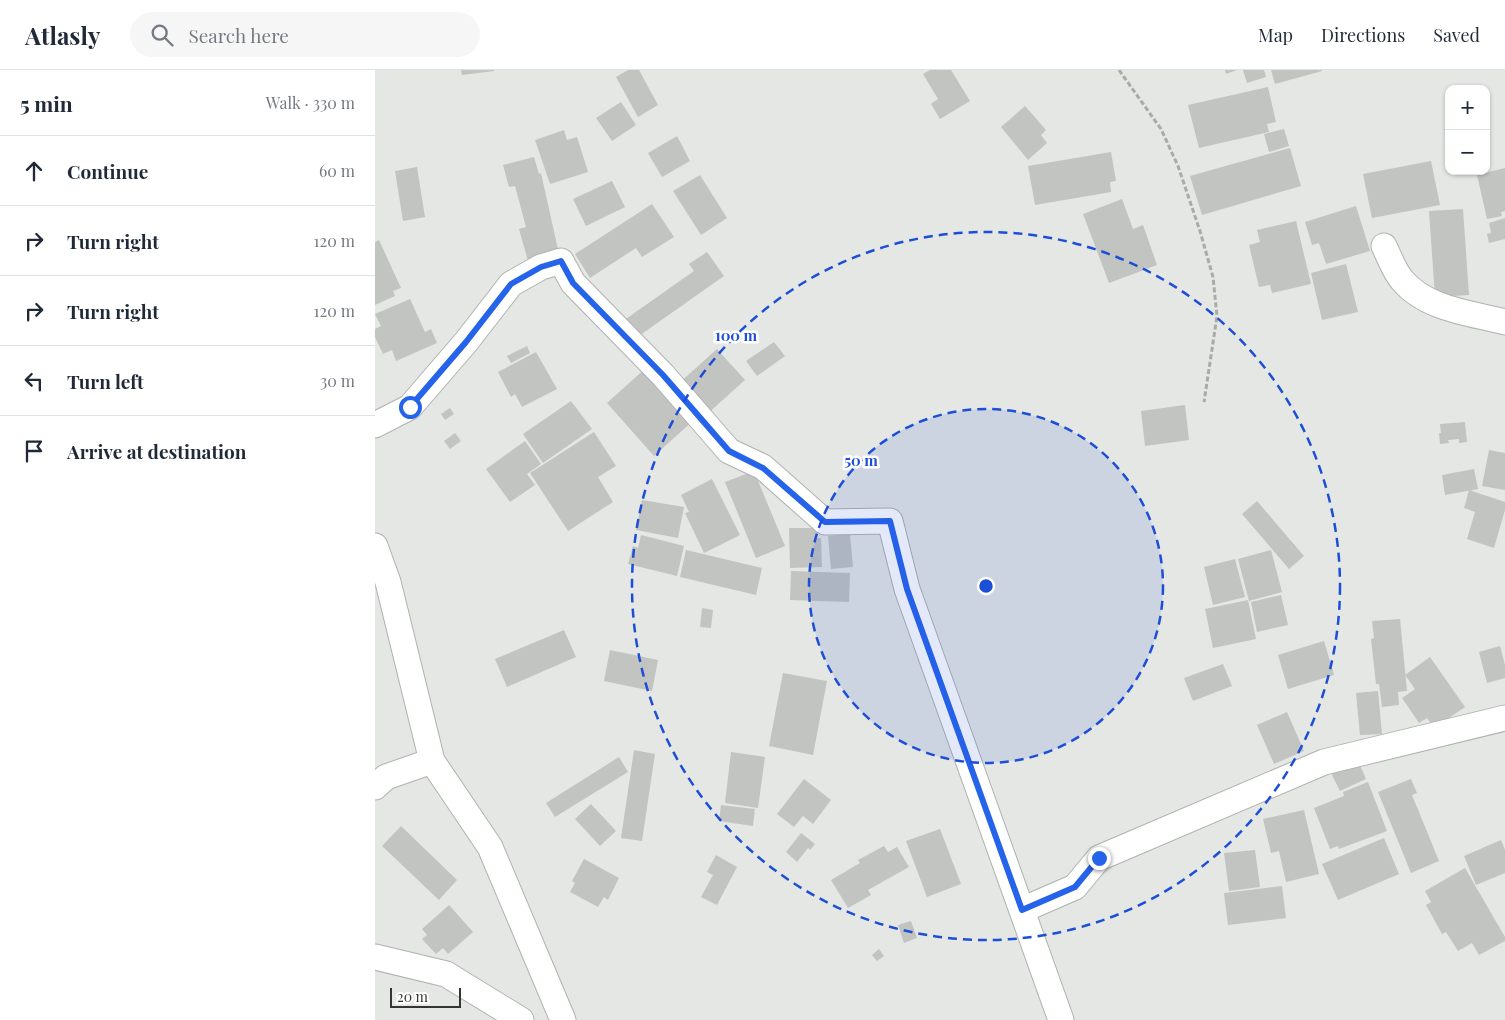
<!DOCTYPE html>
<html lang="en">
<head>
<meta charset="utf-8">
<style>
  body { margin:0; font-family:"Playfair Display",serif; background:#f6f6f7; color:#1f2937 }
  .controls { position:absolute; right:15px; top:15px; display:grid; overflow:hidden; border-radius:10px; box-shadow:0 1px 4px #0004 }
  .controls button { width:45px; height:45px; display:grid; place-items:center; padding:0; border:0; border-bottom:1px solid #e0e1e3; background:#fff; color:#1f2937; font:25px sans-serif }
  .scale { position:absolute; left:15px; bottom:12px; width:71px; box-sizing:border-box; padding-left:5px; border:2px solid #343533; border-top:0; font-size:14px; line-height:18px; white-space:nowrap; color:#343533; -webkit-text-stroke:4px #fff; paint-order:stroke }
  .stop { position:absolute; width:15px; height:15px; margin:-11px; border:4px solid #2563eb; border-radius:50%; background:#fff }
  .stop.end { background:#2563eb; border-color:#fff; box-shadow:0 1px 5px #0008 }
  .list { margin:0; padding:0; list-style:none }
  h2 { display:flex; justify-content:space-between; align-items:center; height:65px; margin:0; padding:0 20px; font-size:21px }
  h2 small { font-size:16px; font-weight:400; color:#747a83 }
  .list li { display:grid; grid-template-columns:32px 1fr auto; gap:15px; align-items:center; box-sizing:border-box; height:70px; padding:0 20px; border-top:1px solid #e0e1e3 }
  .list b { display:block; font-size:19px; white-space:nowrap }
  .list em { font-size:16px; font-style:normal; color:#747a83 }
  .icon { flex:none; width:28px; height:28px; fill:none; stroke:currentColor; stroke-width:2; stroke-linecap:round; stroke-linejoin:round }
  .map { position:relative; flex:none; width:1130px; height:950px; overflow:hidden }
  header { display:flex; align-items:center; gap:30px; box-sizing:border-box; height:70px; padding:0 25px; background:#fff; border-bottom:1px solid #e0e1e3 }
  header strong { font-size:24px }
  nav { display:flex; gap:28px; margin-inline-start:auto; font-size:18px }
  .search { width:350px; height:45px; background:#f6f6f7; display:flex; align-items:center; gap:12px; box-sizing:border-box; padding:0 18px; border-radius:28px; color:#747a83; font-size:19px }
  main { display:flex }
  aside { flex:1; background:#fff }
  .map>svg:first-child { display:block }
  .building { fill:#c1c4c0 }
  .lines { fill:none; stroke-linecap:round; stroke-linejoin:round }
  .street-casing { stroke:#afb2ae; stroke-width:27 }
  .path { stroke:#a9aba8; stroke-width:3; stroke-dasharray:5 2.5; stroke-linecap:butt }
  .street { stroke:#fff; stroke-width:25 }
  .route { stroke:#2563eb; stroke-width:6 }
  .ring { fill:none; stroke:#1d4ed8; stroke-width:2.5; stroke-dasharray:9 6 }
  .centre { fill:#1d4ed8; stroke:#fff; stroke-width:2.5 }
  .ring-label { font-size:15px; text-anchor:middle; font-weight:bold; fill:#1d4ed8; stroke:#fff; stroke-width:5; stroke-linejoin:round; paint-order:stroke }
</style>
</head>
<body>
<header>
<strong>Atlasly</strong>
<div class="search"><svg class="icon" aria-label="search" viewBox="0 0 24 24"><circle cx="10" cy="10" r="6"/><path d="M15 15l6 6"/></svg>Search here</div>
<nav><a>Map</a><a>Directions</a><a>Saved</a></nav>
</header>
<main>
<aside>
<h2>5 min<small>Walk · 330 m</small></h2>
<ul class="list">
<li><svg class="icon" aria-label="ahead" viewBox="0 0 24 24"><path d="M12 20V5M6 11l6-6 6 6"/></svg><div><b>Continue</b></div><em>60 m</em></li>
<li><svg class="icon" aria-label="right" viewBox="0 0 24 24"><path d="M7 20v-9h11M14 6l5 5-5 5"/></svg><div><b>Turn right</b></div><em>120 m</em></li>
<li><svg class="icon" aria-label="right" viewBox="0 0 24 24"><path d="M7 20v-9h11M14 6l5 5-5 5"/></svg><div><b>Turn right</b></div><em>120 m</em></li>
<li><svg class="icon" aria-label="left" viewBox="0 0 24 24"><path d="M17 20v-9H6M10 6l-5 5 5 5"/></svg><div><b>Turn left</b></div><em>30 m</em></li>
<li><svg class="icon" aria-label="arrive" viewBox="0 0 24 24"><path d="M6 21V4h12l-3 4 3 4H6"/></svg><div><b>Arrive at destination</b></div></li>
</ul>
</aside>
<div class="map">
<svg width="1130" height="950" viewBox="0 0 1130 950">
  <rect width="100%" height="100%" fill="#e4e7e3"/>
  <!-- building -->
  <path class="building" d="M86,0H119V1L87,5Z
    M253,0H264L283,35L263,47L241,7Z
    M555,0H576L595,31L565,49L556,34L563,29L548,4Z
    M850,0H862L851,4Z
    M868,0H889L891,7L872,13Z
    M896,0H947V1L900,14Z
    M893,17L901,52L892,54L894,62L824,78L813,35Z
    M246,32L261,55L237,71L221,48Z
    M650,36L671,60L666,65L672,73L653,90L626,57Z
    M909,59L914,76L894,82L889,64Z
    M189,60L192,70L202,67L213,102L175,114L160,70Z
    M302,66L315,91L287,107L273,83Z
    M915,78L926,116L827,145L815,106Z
    M736,82L741,111L735,112L736,122L660,135L653,96Z
    M159,87L164,104L166,103L184,184L153,191L144,159L151,157L140,116L134,117L128,95Z
    M1056,91L1065,135L997,148L988,104Z
    M42,97L50,147L28,151L20,101Z
    M1130,98V141L1126,142L1127,146L1112,149L1102,105Z
    M325,105L352,148L326,165L298,121Z
    M237,111L250,137L211,156L198,129Z
    M747,129L758,159L768,155L782,195L734,213L708,144Z
    M277,134L299,167L267,187L261,178L215,208L200,184Z
    M981,136L995,181L951,194L944,173L937,175L930,152Z
    M1088,139L1094,225L1060,227L1054,141Z
    M1130,148V169L1114,173L1112,164L1116,163L1114,153Z
    M921,151L936,214L897,223L895,215L884,217L874,175L885,172L882,160Z
    M4,170L26,218L18,221L20,226L0,235V172Z
    M332,182L349,206L261,268L248,251L319,201L314,194Z
    M971,194L983,242L947,250L936,203Z
    M35,229L50,262L56,259L62,273L21,291L17,280L8,284L0,267V259L6,256L0,244Z
    M399,272L410,286L382,306L371,291Z
    M152,276L155,283L136,293L132,286Z
    M342,279L370,310L331,345L303,314Z
    M161,282L182,319L147,337L140,324L136,327L123,302Z
    M273,296L320,349L279,386L232,333Z
    M196,331L217,359L168,393L148,364Z
    M810,335L814,370L770,376L766,341Z
    M75,338L79,344L70,350L66,344Z
    M1090,352L1092,372L1084,373V369L1073,370L1074,373L1065,374L1064,363H1066L1065,354Z
    M219,362L241,396L223,407L238,432L193,461L155,403Z
    M80,363L86,371L75,379L69,371Z
    M150,371L166,394L152,404L160,415L135,432L111,399Z
    M1114,380L1130,383V420L1107,416Z
    M1099,399L1103,419L1070,425L1067,405Z
    M379,401L410,476L381,488L350,412Z
    M337,409L365,465L329,483L310,443L314,442L306,425Z
    M1094,420L1130,432V440L1119,478L1092,469L1100,442L1089,438Z
    M267,430L309,437L303,468L261,460Z
    M882,431L929,486L914,499L867,444Z
    M414,458H442V468H446L447,497L415,498Z
    M475,464L478,497L456,499L453,466Z
    M266,465L309,476L302,506L253,494L258,476L263,478Z
    M311,480L387,498L381,525L305,507Z
    M896,480L907,522L874,531L863,489Z
    M860,489L870,527L838,535L829,497Z
    M416,501L475,503L474,532L415,530Z
    M906,525L913,555L882,562L876,532Z
    M873,530L881,569L838,578L830,539Z
    M327,538L338,540L336,558L325,557Z
    M1025,549L1032,621L1023,622L1024,635L1007,637L1004,614H1001L996,569L999,568L997,551Z
    M189,560L201,587L132,617L120,589Z
    M949,571L959,605L913,619L903,585Z
    M1125,576L1130,595V608L1112,613L1104,582Z
    M235,580L283,590L277,621L229,611Z
    M1055,587L1090,637L1059,658L1052,648L1044,653L1027,628L1040,619L1030,605Z
    M848,594L857,616L818,631L809,608Z
    M408,603L452,611L438,685L394,676Z
    M1003,621L1007,664L985,665L981,623Z
    M912,642L929,681L899,694L882,655Z
    M259,680L280,684L267,771L246,768Z
    M356,682L390,687L383,738L350,733Z
    M244,687L253,702L180,747L171,733Z
    M983,691L991,709L965,721L956,703Z
    M429,709L456,730L438,754L428,746L419,757L402,744Z
    M1036,709L1042,723L1037,725L1064,791L1036,803L1003,722Z
    M993,712L1012,761L964,779L963,776L955,779L939,738L969,726L968,722Z
    M216,734L241,761L225,776L200,749Z
    M346,735L380,739L378,756L344,751Z
    M929,740L944,804L911,812L904,781L896,783L888,749Z
    M26,756L82,810L64,830L7,776Z
    M565,759L586,814L552,827L531,771Z
    M426,763L440,774L435,780L433,778L422,792L411,782Z
    M1009,768L1024,804L963,830L947,794Z
    M1126,770L1130,780V803L1101,815L1089,786Z
    M509,776L513,782L522,777L534,797L493,820L496,825L473,838L456,810L485,793L483,790Z
    M880,780L885,817L854,821L849,783Z
    M341,785L362,797L342,835L326,827L338,805L332,802Z
    M209,789L244,808L233,830L229,827L223,837L195,822L200,813L197,811Z
    M1090,798L1130,867V871L1104,885L1097,873L1083,881L1071,862L1067,864L1051,835L1056,832L1050,821Z
    M907,816L911,848L853,855L849,823Z
    M74,835L98,862L73,884L68,878L61,884L47,869L52,865L47,859Z
    M536,851L542,868L529,873L523,855Z
    M504,879L509,886L502,891L497,885Z"/>
  <g class="lines">
    <defs>
      <path id="street" d="M1009,176C1014,186 1019,201 1027,210C1051,239 1095,243 1130,252
        M0,355L35,337L91,272L136,214L166,197L186,191L198,213L288,305L354,381L388,397L450,452L515,451L532,519L686,950
        M0,476L13,512L57,691L11,707L0,717
        M57,691L115,777L188,950
        M647,840L700,817L724,788L949,692L1130,648
        M0,887L71,904L146,950"/>
    </defs>
    <!-- street casing -->
    <use href="#street" class="street-casing"/>
    <!-- path -->
    <path class="path" d="M744,0L786,59L803,96L825,161L838,207L842,246L829,332"/>
    <!-- street -->
    <use href="#street" class="street"/>
  </g>
  <g class="lines">
    <!-- route -->
    <path class="route" d="M35,337L91,272L136,214L166,197L186,191L198,213L288,305L354,381L388,398L450,452L515,451L532,519L647,840L700,817L724,788"/>
  </g>
  <!-- distance rings -->
  <circle cx="611" cy="516" r="177" fill="#1d4ed8" fill-opacity=".12"/>
  <g class="ring">
    <circle cx="611" cy="516" r="177"/>
    <circle cx="611" cy="516" r="354"/>
  </g>
  <circle cx="611" cy="516" r="8" class="centre"/>
  <g class="ring-label">
    <text x="361" y="271">100 m</text>
    <text x="486" y="396">50 m</text>
  </g>
</svg>
<div class="controls">
<button>+</button>
<button>−</button>
</div>
<div class="scale">20 m</div>
<div class="stop" style="left:35px;top:337px"></div>
<div class="stop end" style="left:724px;top:788px"></div>
</div>
</main>
</body>
</html>
